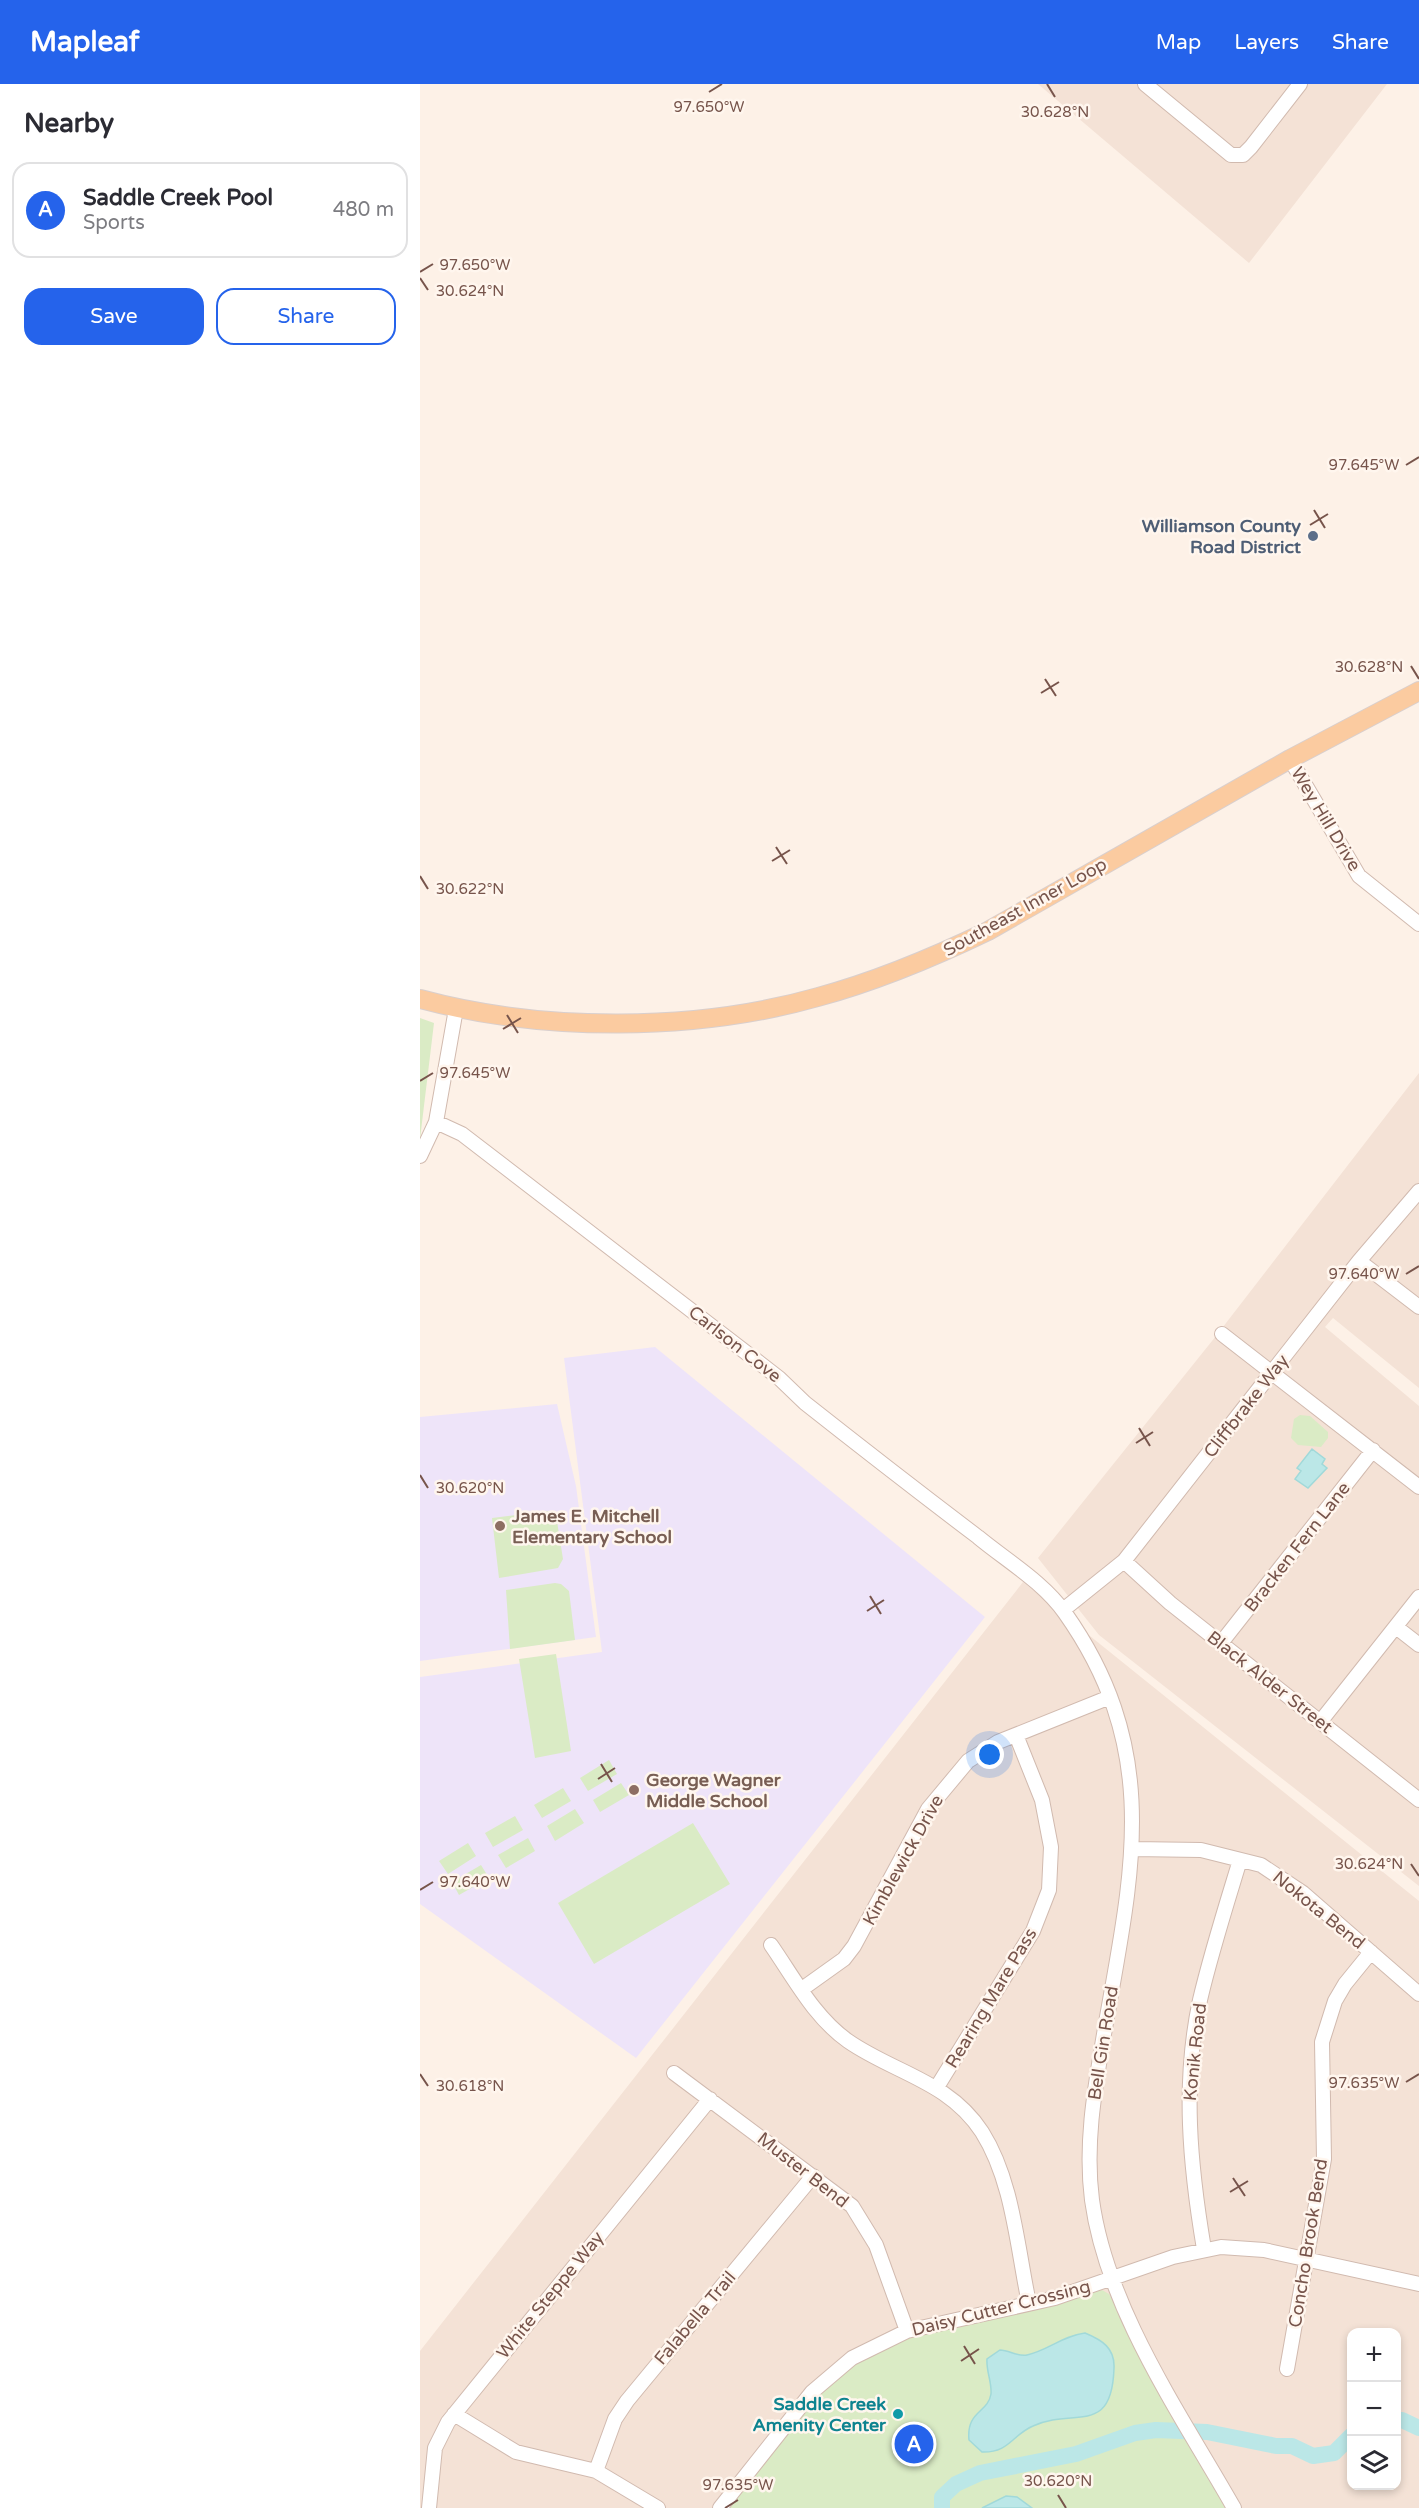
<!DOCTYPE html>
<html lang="en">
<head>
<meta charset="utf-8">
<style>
  body { margin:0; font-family:"Varela Round",sans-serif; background:#f2f2f3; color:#2b2b33 }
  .controls { position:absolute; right:18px; bottom:18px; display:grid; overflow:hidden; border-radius:12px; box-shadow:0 3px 9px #0003 }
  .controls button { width:54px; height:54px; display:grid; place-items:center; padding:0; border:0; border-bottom:2px solid #e1e1e2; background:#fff; color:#2b2b33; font:30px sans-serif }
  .you { position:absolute; left:570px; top:1671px; width:21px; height:21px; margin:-15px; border:4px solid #fff; border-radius:50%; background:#1a73e8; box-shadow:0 0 0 9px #1a73e833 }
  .badge { display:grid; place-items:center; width:39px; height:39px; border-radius:50%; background:#2563eb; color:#fff; font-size:20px; font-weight:700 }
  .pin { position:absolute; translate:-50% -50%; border:3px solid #fff; box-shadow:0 2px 6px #0006 }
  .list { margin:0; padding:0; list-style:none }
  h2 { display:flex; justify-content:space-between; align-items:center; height:78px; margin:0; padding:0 24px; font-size:26px }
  h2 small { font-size:20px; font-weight:400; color:#7c7c81 }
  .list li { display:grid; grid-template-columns:39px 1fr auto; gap:18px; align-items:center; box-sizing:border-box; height:96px; margin:0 12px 12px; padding:0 12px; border:2px solid #e1e1e2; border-radius:18px }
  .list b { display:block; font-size:22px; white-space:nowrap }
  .list p { margin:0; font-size:20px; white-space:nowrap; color:#7c7c81 }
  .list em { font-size:20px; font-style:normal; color:#7c7c81 }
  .actions { display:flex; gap:12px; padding:18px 24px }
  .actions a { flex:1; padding:14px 0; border:2px solid #2563eb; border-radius:18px; text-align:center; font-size:21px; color:#2563eb }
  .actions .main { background:#2563eb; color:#fff }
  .icon { flex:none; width:33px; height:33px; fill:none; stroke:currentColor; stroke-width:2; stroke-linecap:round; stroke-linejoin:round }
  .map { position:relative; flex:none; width:999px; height:2424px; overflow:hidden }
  header { display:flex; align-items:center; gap:36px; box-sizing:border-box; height:84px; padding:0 30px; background:#2563eb; color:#fff }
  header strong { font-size:28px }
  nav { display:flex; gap:33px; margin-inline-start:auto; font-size:21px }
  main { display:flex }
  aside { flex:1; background:#fff }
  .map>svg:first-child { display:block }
  .residential { fill:#f4e2d6; fill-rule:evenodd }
  .education { fill:#eee4f9 }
  .green { fill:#daebc5 }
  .water { fill:#bbe7e7; stroke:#a1d9d9; stroke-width:1.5 }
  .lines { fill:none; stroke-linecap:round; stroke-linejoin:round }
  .river { stroke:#bbe7e7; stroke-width:16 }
  .minor-casing { stroke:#d1baaf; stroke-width:16 }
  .major-casing { stroke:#d9cfcd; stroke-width:20 }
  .minor { stroke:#fff; stroke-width:14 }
  .major { stroke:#fbcba0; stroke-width:18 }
  .ticks { fill:none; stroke:#77544b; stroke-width:2 }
  .service-dot { fill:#5c6f8a; stroke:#fff6ee; stroke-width:2 }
  .education-dot { fill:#8d6e63; stroke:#fff6ee; stroke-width:2 }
  .culture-dot { fill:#0f9aa8; stroke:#fff6ee; stroke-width:2 }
  .labels { text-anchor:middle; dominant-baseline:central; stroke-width:5; stroke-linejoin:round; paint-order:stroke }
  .service-label { font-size:18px; font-weight:bold; fill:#4e5e75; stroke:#fff6ee; text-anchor:end }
  .street-label { font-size:18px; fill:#77544b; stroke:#fff6ee }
  .education-label { font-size:18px; font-weight:bold; fill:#785e54; stroke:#fff6ee; text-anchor:start }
  .culture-label { font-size:18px; font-weight:bold; fill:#0d838f; stroke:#fff6ee; text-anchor:end }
  .ticks-label { font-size:15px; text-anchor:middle; fill:#77544b; stroke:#fff6ee; stroke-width:5; stroke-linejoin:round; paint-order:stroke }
</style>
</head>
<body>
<header>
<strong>Mapleaf</strong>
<nav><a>Map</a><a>Layers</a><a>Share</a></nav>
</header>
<main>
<aside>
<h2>Nearby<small></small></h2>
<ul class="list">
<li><span class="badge">A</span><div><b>Saddle Creek Pool</b><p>Sports</p></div><em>480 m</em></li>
</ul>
<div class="actions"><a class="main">Save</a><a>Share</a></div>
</aside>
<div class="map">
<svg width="999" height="2424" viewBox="0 0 999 2424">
  <rect width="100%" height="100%" fill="#fdf1e7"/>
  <!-- residential -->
  <path class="residential" d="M618,0H967L829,179Z
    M999,989V1304L913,1234L905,1243L999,1322V1802L679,1551L618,1474L796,1252Z
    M603,1498L999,1817V2424H0V2267ZM932,2248H976V2402H932Z"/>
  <!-- education -->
  <path class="education" d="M235,1263L565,1533L216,1974L0,1820V1593L182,1568L144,1274Z
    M137,1320L156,1402L176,1553L0,1577V1333Z"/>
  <!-- green -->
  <path class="green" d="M0,934L14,939L0,1055Z
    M880,1331L890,1332L908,1348V1354L901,1363L878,1361L871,1354L874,1335Z
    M130,1427L136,1431L143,1475L138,1484L79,1494L72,1434Z
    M135,1499L141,1500L149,1507L155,1556L90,1565L86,1506Z
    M136,1570L151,1667L115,1674L99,1575Z
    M189,1676L197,1690L168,1707L160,1694Z
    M201,1699L209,1711L180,1728L173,1716Z
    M143,1704L151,1717L122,1734L114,1721Z
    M155,1725L164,1739L135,1757L127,1742Z
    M95,1732L103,1746L73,1763L65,1749Z
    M273,1739L310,1800L174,1880L138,1819Z
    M108,1754L115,1767L86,1784L78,1771Z
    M48,1759L56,1772L28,1790L19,1777Z
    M61,1781L69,1794L39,1811L32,1798Z
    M682,2206L689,2210L805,2424H309C348,2375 384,2318 435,2281C477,2252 528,2243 577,2233C612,2225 647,2216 682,2206Z"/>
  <!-- water -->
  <path class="water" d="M892,1365L905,1375L902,1380L907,1384L888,1404L875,1395L881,1387L877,1384Z
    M665,2249C682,2256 695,2264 694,2284C692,2353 654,2323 613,2342C592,2351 589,2369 562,2368L549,2356C546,2327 568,2329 571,2310C572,2298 566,2287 567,2275L580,2266C589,2266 598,2273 607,2271C629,2266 642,2252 665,2249Z
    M506,2343L511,2346L512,2352L503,2360L500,2372H490L480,2361L487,2350L497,2351Z
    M586,2412L597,2413L612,2424H562Z"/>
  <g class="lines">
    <!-- river -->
    <path class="river" d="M976,2337L982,2336L999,2344
      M522,2424V2413L536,2400L560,2389L656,2370L715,2349L736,2346L787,2348L856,2362H872L893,2372L914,2369L932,2351"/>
    <defs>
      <path id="minor" d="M725,0L811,71H823L831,63L880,0
        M870,675L939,792L999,840
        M16,1038L42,1050L359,1294L385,1319C442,1364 500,1409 558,1453C587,1477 623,1498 645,1529C746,1672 710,1797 683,1956C674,2009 665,2062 672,2116C687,2225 760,2329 814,2424
        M0,1072L16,1038L36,925
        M939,1177L999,1223
        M802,1250L999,1403
        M704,1477L750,1519L999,1716
        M643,1526L704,1477L939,1177L999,1107
        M976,1543L999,1561
        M801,1559L953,1366
        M900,1638L999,1513
        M713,1765L781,1766L841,1781L883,1809L999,1910
        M351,1861C374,1894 394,1933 428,1957C474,1989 529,1997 562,2048C593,2097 597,2163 609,2219
        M382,1905L424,1875L434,1862L508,1725L548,1677L578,1658L690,1613
        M254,1989L432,2122L456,2161L487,2247
        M517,2003L613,1847L629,1806L631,1763L622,1716L596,1651
        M784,2165C770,2082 762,1999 780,1916C791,1869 806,1822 820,1776
        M867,2285L904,2075L902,1958L915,1917L925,1900L951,1868
        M34,2330L96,2368L176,2387L238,2424
        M176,2387L195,2335L207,2317L393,2092
        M9,2424L15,2364L28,2338L290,2015
        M300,2424L392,2308L432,2274L487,2247L635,2214L753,2173L801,2163L844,2166L999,2200"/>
      <path id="major" d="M0,915C122,948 275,948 398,913C457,897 512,874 568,847L870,675L999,607"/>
    </defs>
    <!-- minor casing -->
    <use href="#minor" class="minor-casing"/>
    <!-- major casing -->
    <use href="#major" class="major-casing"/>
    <!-- minor -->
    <use href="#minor" class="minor"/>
    <!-- major -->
    <use href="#major" class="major"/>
  </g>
  <!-- ticks -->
  <path class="ticks" d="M627,0L635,13M289,8L302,0M0,188L13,180M0,194L8,206M986,381L999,373M894,426L905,444M890,441L908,430M991,582L999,595M625,595L636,612M621,609L639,598M356,763L367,780M352,777L370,766M0,792L8,805M87,931L98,949M83,945L101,934M0,997L13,989M986,1190L999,1182M719,1344L730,1362M716,1359L733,1348M0,1391L8,1404M450,1512L461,1530M447,1527L464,1516M181,1680L192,1698M178,1695L195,1684M991,1780L999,1792M0,1806L13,1798M0,1990L8,2002M986,1998L999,1990M813,2094L825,2112M810,2108L828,2097M544,2262L555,2280M541,2277L559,2265M638,2411L646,2424M305,2424L318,2416"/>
  <!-- markers -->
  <circle class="service-dot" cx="893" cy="452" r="6"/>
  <g class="education-dot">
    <circle cx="80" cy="1442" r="6"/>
    <circle cx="214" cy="1706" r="6"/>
  </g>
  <circle class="culture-dot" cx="478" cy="2330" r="6"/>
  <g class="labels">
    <!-- service labels -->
    <g class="service-label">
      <text x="881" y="442">Williamson County<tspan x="881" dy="21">Road District</tspan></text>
    </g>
    <!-- street labels -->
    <g class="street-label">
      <text transform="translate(906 735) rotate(59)">Wey Hill Drive</text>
      <text transform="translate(605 823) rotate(-29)">Southeast Inner Loop</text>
      <text transform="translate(315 1260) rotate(38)">Carlson Cove</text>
      <text transform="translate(826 1322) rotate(-52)">Cliffbrake Way</text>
      <text transform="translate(877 1463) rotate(-52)">Bracken Fern Lane</text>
      <text transform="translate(850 1598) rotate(38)">Black Alder Street</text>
      <text transform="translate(483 1776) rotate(-61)">Kimblewick Drive</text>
      <text transform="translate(899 1826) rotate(39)">Nokota Bend</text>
      <text transform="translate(571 1914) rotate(-59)">Rearing Mare Pass</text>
      <text transform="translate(683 1959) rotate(-81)">Bell Gin Road</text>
      <text transform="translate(775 1968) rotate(-84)">Konik Road</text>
      <text transform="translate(383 2086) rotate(38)">Muster Bend</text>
      <text transform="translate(888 2159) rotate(-81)">Concho Brook Bend</text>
      <text transform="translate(130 2211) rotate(-51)">White Steppe Way</text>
      <text transform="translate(581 2224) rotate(-14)">Daisy Cutter Crossing</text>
      <text transform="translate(275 2234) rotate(-50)">Falabella Trail</text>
    </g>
    <!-- education labels -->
    <g class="education-label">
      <text x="92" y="1432">James E. Mitchell<tspan x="92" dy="21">Elementary School</tspan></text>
      <text x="226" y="1696">George Wagner<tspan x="226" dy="21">Middle School</tspan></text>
    </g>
    <!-- culture labels -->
    <g class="culture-label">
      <text x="466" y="2320">Saddle Creek<tspan x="466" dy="21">Amenity Center</tspan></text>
    </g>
  </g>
  <g class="ticks-label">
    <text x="289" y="28">97.650°W</text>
    <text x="635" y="33">30.628°N</text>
    <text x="55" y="186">97.650°W</text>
    <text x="50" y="212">30.624°N</text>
    <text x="944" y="386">97.645°W</text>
    <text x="949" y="588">30.628°N</text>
    <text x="50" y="810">30.622°N</text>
    <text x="55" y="994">97.645°W</text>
    <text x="944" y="1195">97.640°W</text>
    <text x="50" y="1409">30.620°N</text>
    <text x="949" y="1785">30.624°N</text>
    <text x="55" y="1803">97.640°W</text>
    <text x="944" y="2004">97.635°W</text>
    <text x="50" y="2007">30.618°N</text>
    <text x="638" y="2402">30.620°N</text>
    <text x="318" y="2406">97.635°W</text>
  </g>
</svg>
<div class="controls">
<button>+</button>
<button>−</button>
<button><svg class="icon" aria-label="layers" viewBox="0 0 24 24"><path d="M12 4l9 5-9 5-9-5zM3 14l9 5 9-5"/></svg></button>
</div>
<div class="you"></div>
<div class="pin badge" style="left:494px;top:2360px">A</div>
</div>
</main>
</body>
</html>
